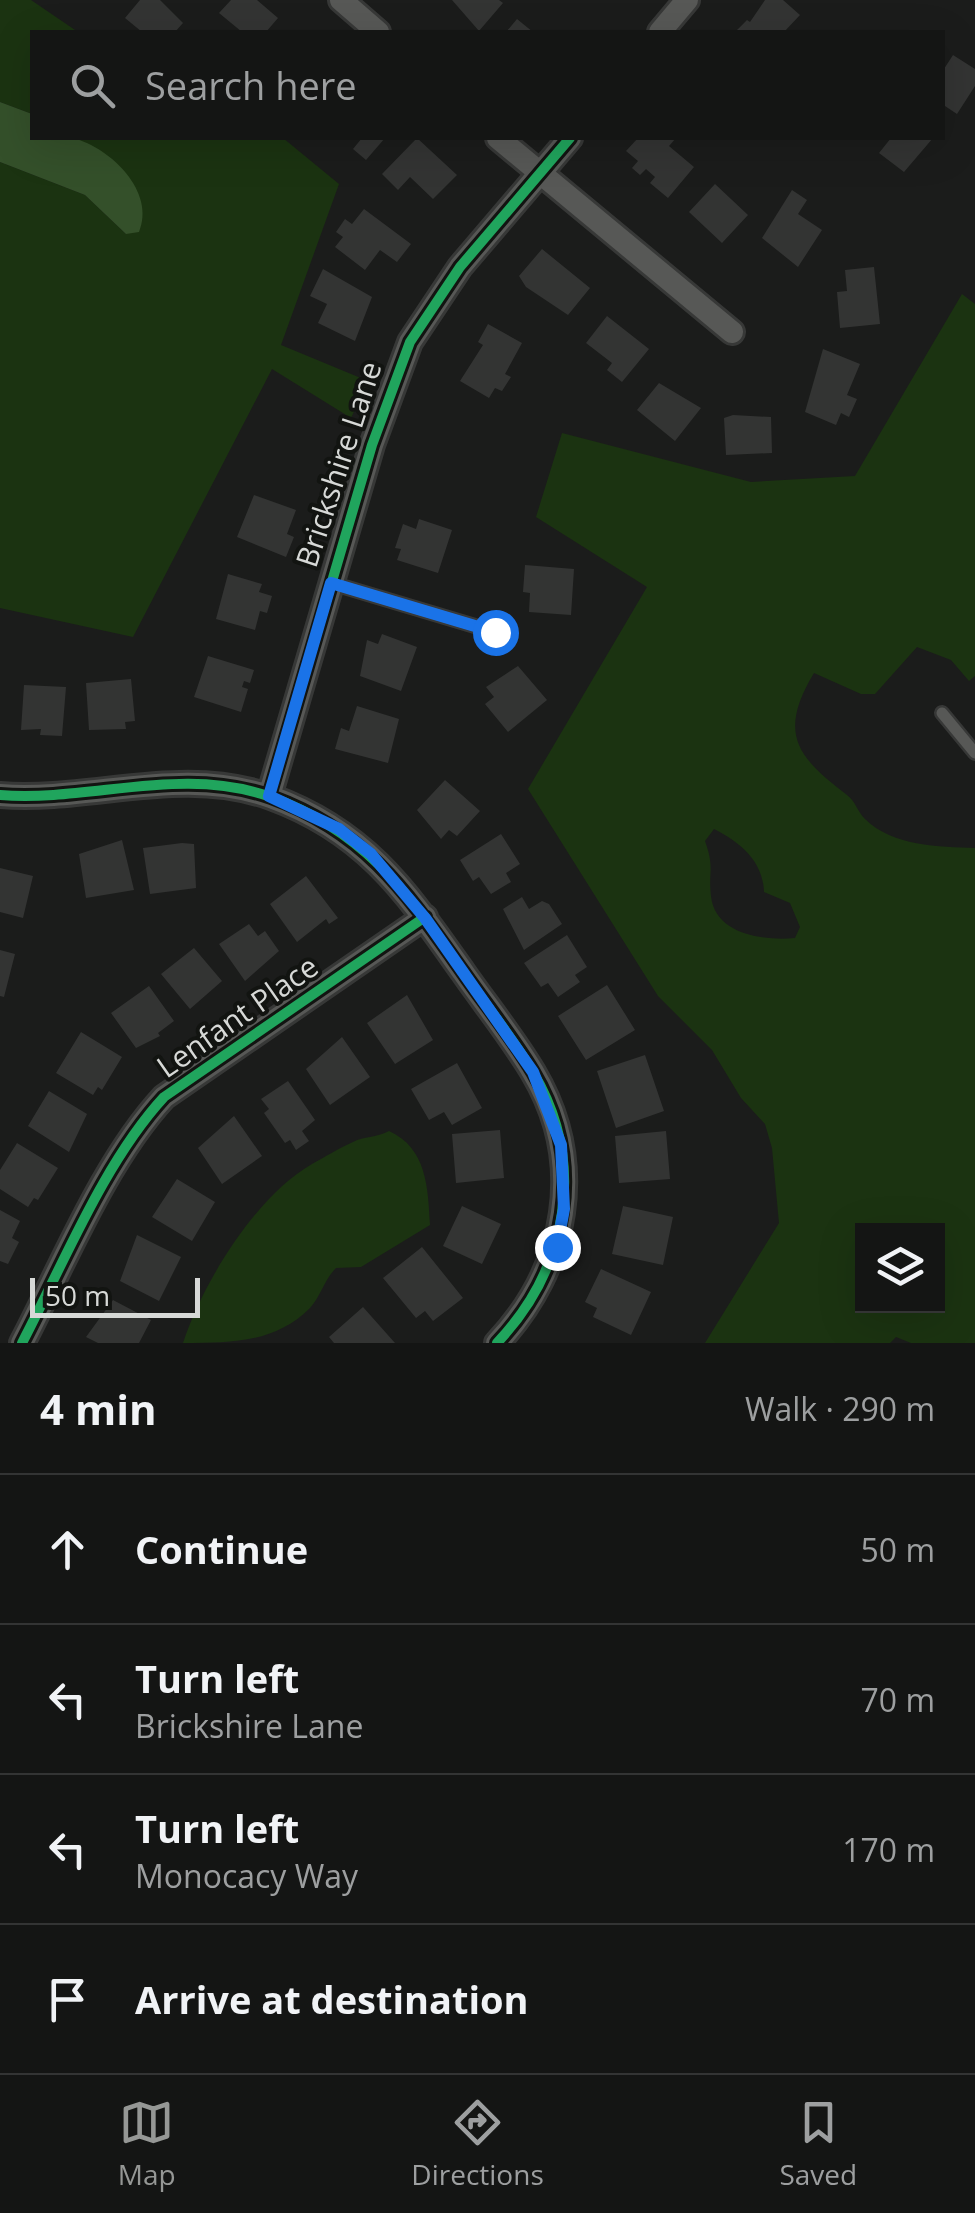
<!DOCTYPE html>
<html lang="en">
<head>
<meta charset="utf-8">
<style>
  body { margin:0; font-family:"Open Sans",sans-serif; background:#1d1e1d; color:#f1f3f6 }
  .controls { position:absolute; right:30px; bottom:30px; display:grid; overflow:hidden; border-radius:0px; box-shadow:0 10px 40px #0002 }
  .controls button { width:90px; height:90px; display:grid; place-items:center; padding:0; border:0; border-bottom:2px solid #333434; background:#141514; color:#f1f3f6; font:50px sans-serif }
  .scale { position:absolute; left:30px; bottom:25px; width:170px; box-sizing:border-box; padding-left:10px; border:5px solid #d7d9d7; border-top:0; font-size:28px; line-height:35px; white-space:nowrap; color:#d7d9d7; -webkit-text-stroke:8px #121411; paint-order:stroke }
  .stop { position:absolute; width:30px; height:30px; margin:-22px; border:8px solid #1a73e8; border-radius:50%; background:#fff }
  .stop.end { background:#1a73e8; border-color:#fff; box-shadow:0 2px 10px #0008 }
  .list { margin:0; padding:0; list-style:none }
  h2 { display:flex; justify-content:space-between; align-items:center; height:130px; margin:0; padding:0 40px; font-size:42px }
  h2 small { font-size:32px; font-weight:400; color:#9d9fa0 }
  .list li { display:grid; grid-template-columns:65px 1fr auto; gap:30px; align-items:center; box-sizing:border-box; height:150px; padding:0 40px; border-top:2px solid #333434 }
  .list b { display:block; font-size:38px; white-space:nowrap }
  .list p { margin:0; font-size:32px; white-space:nowrap; color:#9d9fa0 }
  .list em { font-size:32px; font-style:normal; color:#9d9fa0 }
  .icon { flex:none; width:55px; height:55px; fill:none; stroke:currentColor; stroke-width:2; stroke-linecap:round; stroke-linejoin:round }
  .map { position:relative; flex:none; width:975px; height:1343px; overflow:hidden }
  .search { position:absolute; background:#141514; box-shadow:0 10px 40px #0002; left:30px; right:30px; top:30px; height:110px; display:flex; align-items:center; gap:25px; box-sizing:border-box; padding:0 35px; border-radius:0px; color:#9d9fa0; font-size:38px }
  .sheet { height:730px; background:#141514 }
  nav { display:flex; justify-content:space-around; align-items:center; box-sizing:border-box; height:140px; border-top:2px solid #333434; background:#141514; font-size:28px; color:#9d9fa0 }
  nav a { display:grid; justify-items:center; gap:5px }
  nav .on { color:#959795 }
  .map>svg:first-child { display:block }
  .green { fill:#1b3311; fill-rule:evenodd }
  .water { fill:#34502a }
  .building { fill:#333433 }
  .lines { fill:none; stroke-linecap:round; stroke-linejoin:round }
  .service-casing { stroke:#373837; stroke-width:16 }
  .minor-casing { stroke:#373837; stroke-width:28 }
  .service { stroke:#575856; stroke-width:11 }
  .minor { stroke:#575856; stroke-width:22 }
  .cycleway-casing { stroke:#121411; stroke-width:16 }
  .cycleway { stroke:#20a55d; stroke-width:10 }
  .route { stroke:#1a73e8; stroke-width:12 }
  .labels { text-anchor:middle; dominant-baseline:central; stroke-width:8; stroke-linejoin:round; paint-order:stroke }
  .street-label { font-size:30px; fill:#d7d9d7; stroke:#121411 }
</style>
</head>
<body>
<div class="map">
<svg width="975" height="1343" viewBox="0 0 975 1343">
  <rect width="100%" height="100%" fill="#1b1c1b"/>
  <!-- green -->
  <path class="green" d="M0,0H31L78,32H32V114L0,102Z
    M73,138H283L339,184L281,345L368,381L351,418L272,369L133,637L0,608V162L85,195L126,234L114,161Z
    M962,294L975,304V676L969,681L951,660L917,647L875,694H861L814,673C778,733 796,756 847,795C856,802 857,811 865,819C892,846 939,847 975,848V1343H911L896,1337L890,1343H705L779,1223L772,1148L765,1124L741,1098L712,1050L658,996L528,789L647,587L536,517L562,433L751,482L855,476ZM714,829C740,842 763,861 764,892L790,903L800,927L795,938C765,941 715,935 711,896C708,871 715,869 705,841ZM862,1230H938V1306H862Z
    M389,1131C427,1148 428,1188 430,1225L361,1267L336,1268C324,1280 321,1296 310,1308C275,1343 231,1343 183,1343C203,1282 256,1196 312,1164C325,1157 339,1148 353,1142C364,1136 376,1138 389,1131Z"/>
  <!-- water -->
  <path class="water" d="M0,102L32,114V138C45,138 61,134 73,138C111,148 156,192 139,232L126,234L85,195L0,162Z"/>
  <!-- building -->
  <path class="building" d="M140,0H160L183,23L175,32H142L125,18Z
    M231,0H257L278,18L266,32H242L219,13Z
    M452,0H499L503,3L479,31Z
    M765,0H783L800,15L784,32H735L747,20L750,22Z
    M517,19L533,32H506Z
    M953,55L975,69V86L957,114L942,104V72Z
    M362,138H385L366,160L353,149Z
    M417,138L457,175L433,199L410,177L398,190L382,174Z
    M638,138H676L669,146L694,167L668,198L650,183L655,177L646,169L640,175L632,168L638,161L626,151Z
    M891,138H933L904,172L879,153Z
    M715,184L748,215L722,243L689,212Z
    M792,190L807,200L798,214L822,230L798,267L762,238Z
    M364,209L411,244L397,262L380,250L365,270L335,247L343,237L336,232L345,219L352,224Z
    M542,249L590,288L568,315L526,287L519,276Z
    M874,267L880,324L840,328L837,292L847,291L845,270Z
    M323,269L372,297L355,341L318,323L327,304L310,296Z
    M607,316L649,349L622,382L607,370L612,363L586,343Z
    M488,324L522,343L505,374L511,377L502,391L495,388L489,398L460,381L483,345L478,342Z
    M823,349L860,364L847,395L857,399L849,417L841,413L836,425L805,412Z
    M659,383L701,408L675,441L637,410Z
    M733,415L771,417L772,453L726,455L724,418Z
    M254,495L296,510L287,534L294,537L286,557L237,537Z
    M419,519L452,530L438,573L397,560L401,549L395,548L403,524L416,529Z
    M525,565L574,569L571,615L529,612L530,593L523,592Z
    M228,574L262,584L259,592L272,596L267,613L260,611L255,630L216,619Z
    M382,634L417,647L401,691L360,676L367,640L378,644Z
    M208,656L254,670L250,683L244,681L242,687L248,689L241,712L194,697Z
    M518,666L547,700L508,732L485,704L494,697L486,687Z
    M131,679L135,721L125,722L126,729L89,730L86,683Z
    M24,685L66,687L62,736L40,735L41,729L21,730Z
    M357,706L399,719L388,763L335,749L341,728L349,731Z
    M445,780L480,811L457,836L449,830L441,839L417,810Z
    M501,834L520,864L506,873L511,882L491,894L479,877L473,881L460,860Z
    M122,840L134,890L86,898L79,854Z
    M182,843L194,844L196,888L150,894L143,848Z
    M0,868L33,876L23,918L0,912Z
    M306,876L338,918L329,924L326,919L297,942L270,904Z
    M522,897L529,909L542,901L549,904L562,924L524,950L503,909Z
    M249,924L258,936L265,931L279,951L245,981L219,944Z
    M567,935L587,967L575,975L580,982L558,997L548,983L541,987L524,963Z
    M194,948L222,981L190,1009L161,974Z
    M0,950L15,954L4,997L0,996Z
    M607,985L635,1030L586,1060L558,1016Z
    M149,986L174,1021L158,1033L160,1036L136,1048L111,1013Z
    M407,995L433,1040L395,1064L367,1023Z
    M81,1032L122,1057L102,1090L98,1087L93,1095L56,1073Z
    M342,1037L370,1077L330,1105L306,1069Z
    M645,1055L664,1111L616,1128L597,1071Z
    M457,1063L482,1108L452,1125L444,1112L429,1120L411,1089Z
    M288,1081L315,1120L302,1131L309,1141L296,1150L290,1140L285,1143L264,1113L269,1109L261,1099Z
    M49,1091L87,1114L69,1152L28,1126Z
    M234,1116L262,1156L222,1184L198,1148Z
    M500,1130L504,1178L456,1183L452,1134Z
    M666,1131L670,1179L619,1183L615,1136Z
    M17,1143L58,1168L38,1200L34,1198L28,1207L0,1189V1170Z
    M177,1179L215,1202L192,1241L152,1217Z
    M462,1206L501,1224L482,1264L443,1246Z
    M623,1206L673,1217L663,1265L612,1254Z
    M0,1210L20,1221L12,1238L19,1242L8,1264L0,1261Z
    M137,1235L181,1257L159,1301L120,1281Z
    M422,1247L463,1298L433,1321L425,1311L416,1318L383,1278Z
    M601,1269L651,1292L631,1335L593,1317L597,1308L585,1302Z
    M113,1300L151,1320L139,1343H98L86,1337Z
    M363,1307L395,1343H334L329,1337Z"/>
  <g class="lines">
    <defs>
      <path id="service" d="M331,583L495,632
        M942,713L975,753"/>
      <path id="minor" d="M341,0L378,32
        M660,32L687,0
        M498,138L732,332
        M0,795C92,802 180,765 271,797C367,832 407,893 463,972C486,1005 512,1037 533,1072C587,1163 568,1268 497,1343
        M269,796L372,445L410,342L460,267L570,138
        M22,1343C63,1265 104,1162 164,1097L425,917"/>
    </defs>
    <!-- service casing -->
    <use href="#service" class="service-casing"/>
    <!-- minor casing -->
    <use href="#minor" class="minor-casing"/>
    <!-- service -->
    <use href="#service" class="service"/>
    <!-- minor -->
    <use href="#minor" class="minor"/>
    <defs>
      <path id="cycleway" d="M0,795C92,802 180,765 271,797C367,832 407,893 463,972C486,1005 512,1037 533,1072C587,1163 568,1268 497,1343
        M269,796L372,445L410,342L460,267L570,138
        M22,1343C63,1265 104,1162 164,1097L425,917"/>
    </defs>
    <!-- cycleway casing -->
    <use href="#cycleway" class="cycleway-casing"/>
    <!-- cycleway -->
    <use href="#cycleway" class="cycleway"/>
  </g>
  <g class="lines">
    <!-- route -->
    <path class="route" d="M495,632L331,583L269,796L339,829L371,854L425,918L533,1072L561,1145L564,1209L557,1247"/>
  </g>
  <g class="labels">
    <!-- street labels -->
    <g class="street-label">
      <text transform="translate(338 464) rotate(-72)">Brickshire Lane</text>
      <text transform="translate(237 1016) rotate(-35)">Lenfant Place</text>
    </g>
  </g>
</svg>
<div class="controls">
<button><svg class="icon" aria-label="layers" viewBox="0 0 24 24"><path d="M12 4l9 5-9 5-9-5zM3 14l9 5 9-5"/></svg></button>
</div>
<div class="scale">50 m</div>
<div class="stop" style="left:495px;top:632px"></div>
<div class="stop end" style="left:557px;top:1247px"></div>
<div class="search"><svg class="icon" aria-label="search" viewBox="0 0 24 24"><circle cx="10" cy="10" r="6"/><path d="M15 15l6 6"/></svg>Search here</div>
</div>
<section class="sheet">
<h2>4 min<small>Walk · 290 m</small></h2>
<ul class="list">
<li><svg class="icon" aria-label="ahead" viewBox="0 0 24 24"><path d="M12 20V5M6 11l6-6 6 6"/></svg><div><b>Continue</b></div><em>50 m</em></li>
<li><svg class="icon" aria-label="left" viewBox="0 0 24 24"><path d="M17 20v-9H6M10 6l-5 5 5 5"/></svg><div><b>Turn left</b><p>Brickshire Lane</p></div><em>70 m</em></li>
<li><svg class="icon" aria-label="left" viewBox="0 0 24 24"><path d="M17 20v-9H6M10 6l-5 5 5 5"/></svg><div><b>Turn left</b><p>Monocacy Way</p></div><em>170 m</em></li>
<li><svg class="icon" aria-label="arrive" viewBox="0 0 24 24"><path d="M6 21V4h12l-3 4 3 4H6"/></svg><div><b>Arrive at destination</b></div></li>
</ul>
</section>
<nav>
<a class="on"><svg class="icon" aria-label="map" viewBox="0 0 24 24"><path d="M3 6l6-2 6 2 6-2v14l-6 2-6-2-6 2zM9 4v14M15 6v14"/></svg>Map</a>
<a><svg class="icon" aria-label="directions" viewBox="0 0 24 24"><path d="M12 3l9 9-9 9-9-9zM9 14v-3h6M13 9l2 2-2 2"/></svg>Directions</a>
<a><svg class="icon" aria-label="saved" viewBox="0 0 24 24"><path d="M7 4h10v16l-5-4-5 4z"/></svg>Saved</a>
</nav>
</body>
</html>
